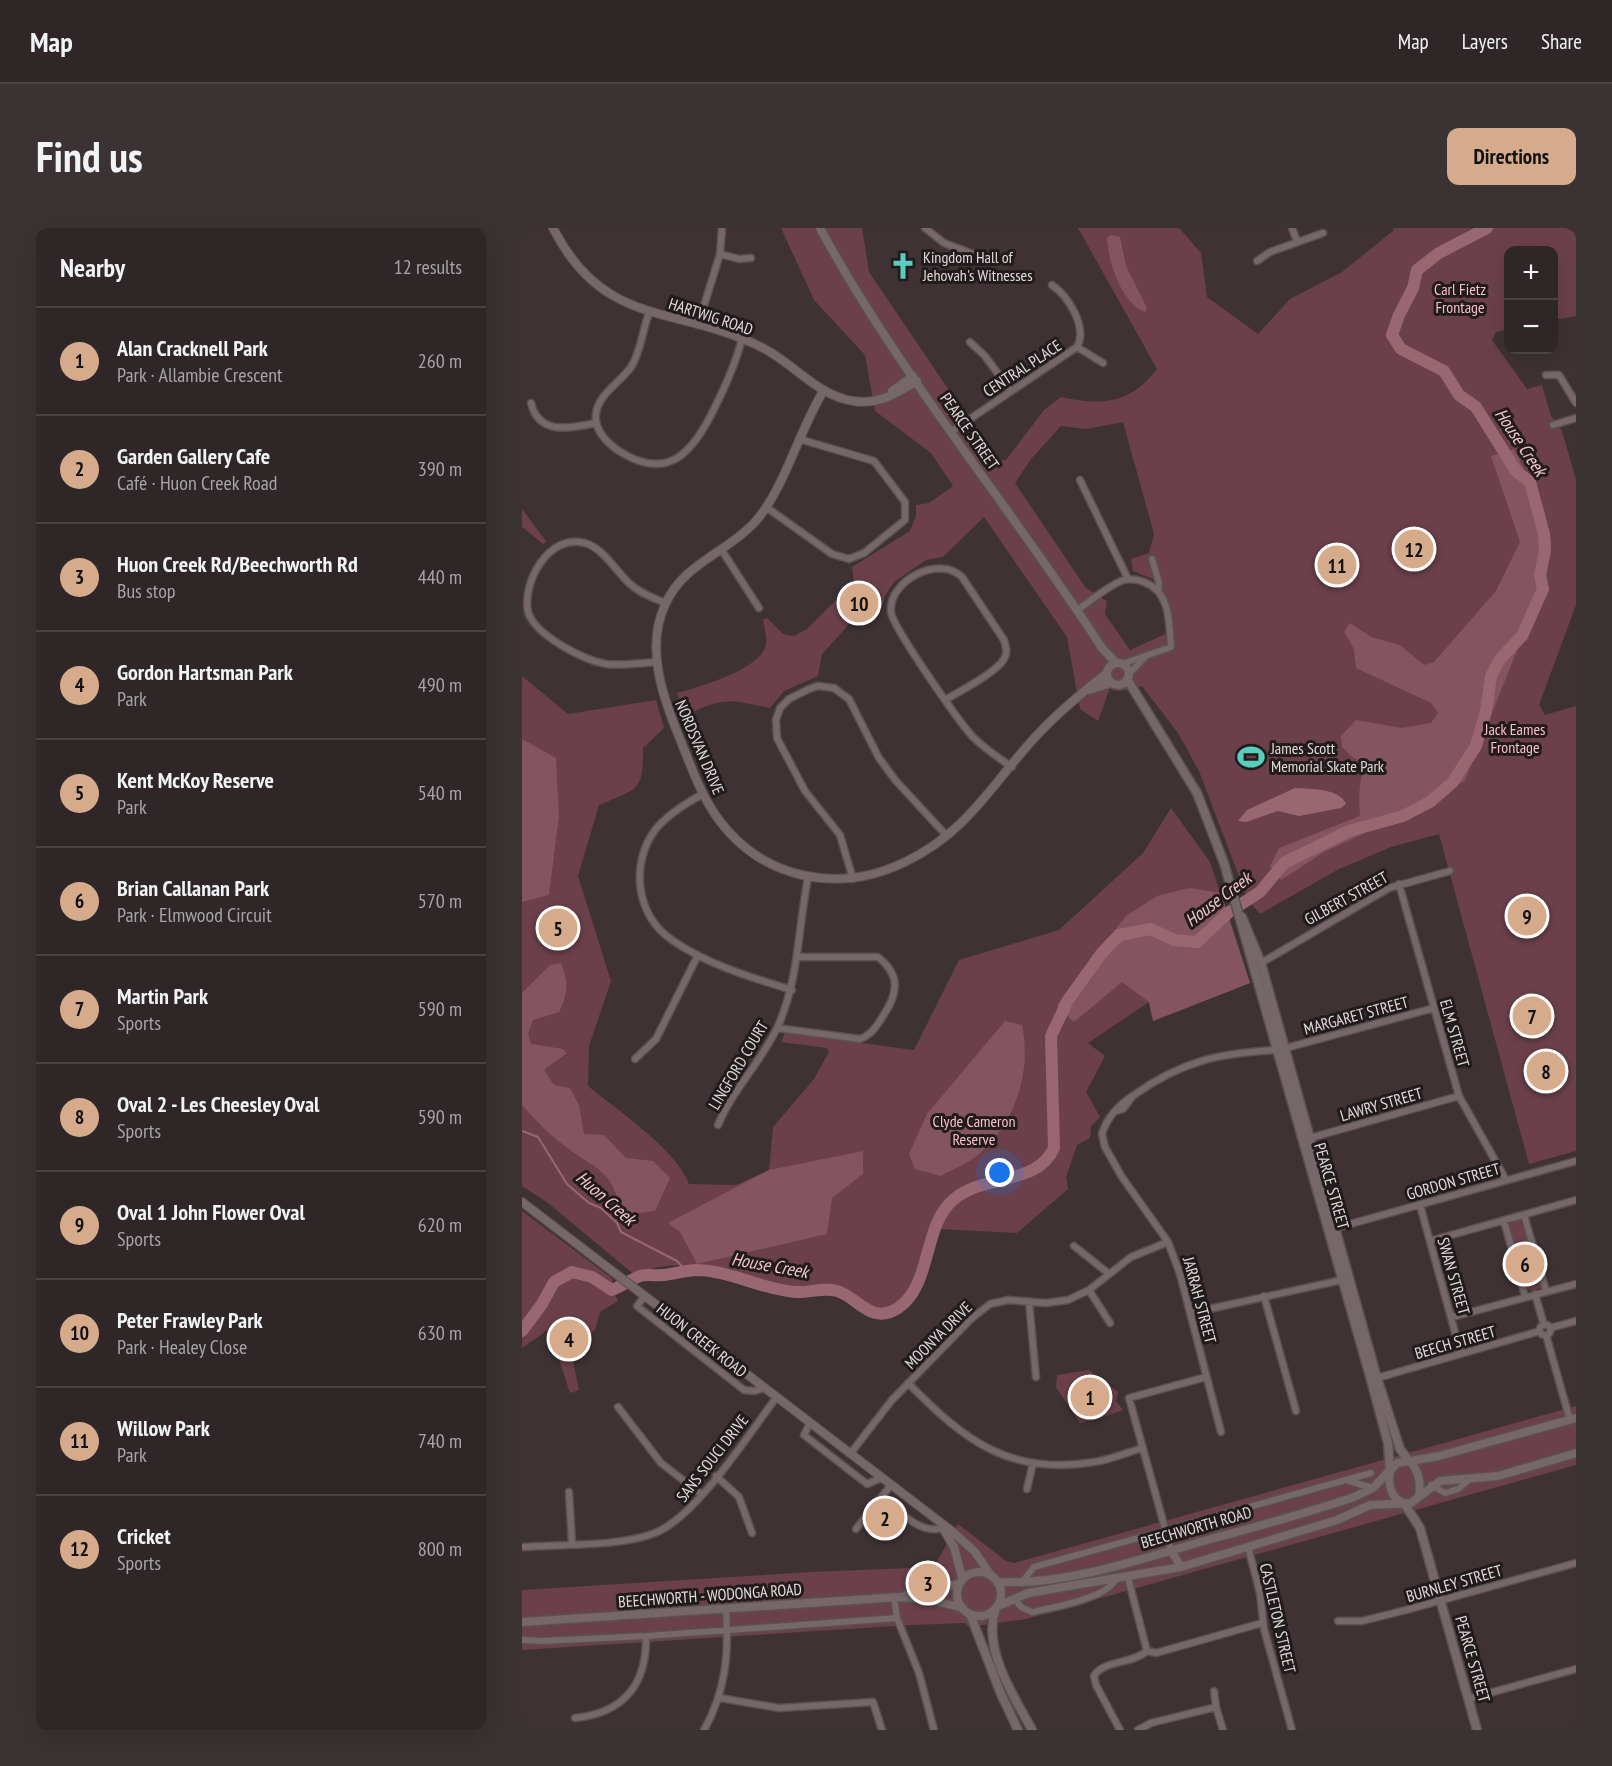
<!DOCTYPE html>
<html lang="en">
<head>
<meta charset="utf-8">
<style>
  body { margin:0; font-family:"PT Sans Narrow",sans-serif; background:#3a3233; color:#f1f3f6 }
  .controls { position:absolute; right:18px; top:18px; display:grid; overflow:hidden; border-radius:12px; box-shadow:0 6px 24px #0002 }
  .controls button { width:54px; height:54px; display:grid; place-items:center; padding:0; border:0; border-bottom:2px solid #494344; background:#2e2627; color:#f1f3f6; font:30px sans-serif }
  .you { position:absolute; left:478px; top:945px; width:21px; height:21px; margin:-15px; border:4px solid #fff; border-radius:50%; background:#1a73e8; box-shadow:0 0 0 9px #1a73e833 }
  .badge { display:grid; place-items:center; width:39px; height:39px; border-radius:50%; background:#d6ab8b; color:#111; font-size:20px; font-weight:700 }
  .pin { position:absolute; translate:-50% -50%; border:3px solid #fff; box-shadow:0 2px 6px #0006 }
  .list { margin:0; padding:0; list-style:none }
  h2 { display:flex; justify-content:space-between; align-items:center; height:78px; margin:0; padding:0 24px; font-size:26px }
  h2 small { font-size:20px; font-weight:400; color:#a7a5a7 }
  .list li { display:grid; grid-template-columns:39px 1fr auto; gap:18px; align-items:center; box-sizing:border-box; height:108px; padding:0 24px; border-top:2px solid #494344 }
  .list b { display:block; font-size:22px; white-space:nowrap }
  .list p { margin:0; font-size:20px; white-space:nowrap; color:#a7a5a7 }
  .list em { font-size:20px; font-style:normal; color:#a7a5a7 }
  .map { position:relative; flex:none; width:1054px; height:1502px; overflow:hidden; border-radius:12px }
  header { display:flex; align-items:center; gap:36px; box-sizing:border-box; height:84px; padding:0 30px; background:#2e2627; border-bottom:2px solid #494344 }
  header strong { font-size:28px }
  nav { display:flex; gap:33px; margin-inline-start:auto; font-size:21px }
  .intro { display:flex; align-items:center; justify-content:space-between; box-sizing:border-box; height:144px; padding:0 36px }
  h1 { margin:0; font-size:42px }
  .button { padding:15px 27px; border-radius:12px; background:#d6ab8b; color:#111; font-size:21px; font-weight:700 }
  main { display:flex; gap:36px; padding:0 36px }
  aside { flex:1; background:#2e2627; border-radius:12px; box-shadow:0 6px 24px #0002 }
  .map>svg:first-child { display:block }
  .green { fill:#6b404b; fill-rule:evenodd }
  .forest { fill:#845460 }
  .water { fill:#986772 }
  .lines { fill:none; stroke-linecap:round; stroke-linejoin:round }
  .stream { stroke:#986772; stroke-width:2 }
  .river { stroke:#986772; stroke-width:12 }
  .minor-casing { stroke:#595051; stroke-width:9 }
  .tertiary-casing { stroke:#595051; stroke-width:10 }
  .secondary-casing { stroke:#595051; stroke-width:11 }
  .minor { stroke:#75676a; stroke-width:6 }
  .tertiary { stroke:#75676a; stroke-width:8 }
  .secondary { stroke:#75676a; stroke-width:8 }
  .labels { text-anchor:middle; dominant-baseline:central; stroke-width:6; stroke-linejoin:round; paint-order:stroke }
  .poi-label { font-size:16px; fill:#e1dadb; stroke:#211b1c; text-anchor:start }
  .park-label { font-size:16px; fill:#febecd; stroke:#211b1c }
  .street-label { font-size:16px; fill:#e1dadb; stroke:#211b1c }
  .water-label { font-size:18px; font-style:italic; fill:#f5c5cf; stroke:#211b1c }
</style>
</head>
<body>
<header>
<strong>Map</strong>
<nav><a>Map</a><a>Layers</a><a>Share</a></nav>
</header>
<div class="intro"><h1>Find us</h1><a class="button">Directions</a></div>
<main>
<aside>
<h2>Nearby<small>12 results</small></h2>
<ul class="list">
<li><span class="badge">1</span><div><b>Alan Cracknell Park</b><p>Park · Allambie Crescent</p></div><em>260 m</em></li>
<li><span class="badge">2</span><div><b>Garden Gallery Cafe</b><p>Café · Huon Creek Road</p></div><em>390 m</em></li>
<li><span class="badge">3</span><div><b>Huon Creek Rd/Beechworth Rd</b><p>Bus stop</p></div><em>440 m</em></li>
<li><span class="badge">4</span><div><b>Gordon Hartsman Park</b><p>Park</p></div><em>490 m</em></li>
<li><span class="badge">5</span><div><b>Kent McKoy Reserve</b><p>Park</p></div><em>540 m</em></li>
<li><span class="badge">6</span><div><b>Brian Callanan Park</b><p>Park · Elmwood Circuit</p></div><em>570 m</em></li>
<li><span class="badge">7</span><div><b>Martin Park</b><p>Sports</p></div><em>590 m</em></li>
<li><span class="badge">8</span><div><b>Oval 2 - Les Cheesley Oval</b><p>Sports</p></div><em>590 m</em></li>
<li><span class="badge">9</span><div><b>Oval 1 John Flower Oval</b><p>Sports</p></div><em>620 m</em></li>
<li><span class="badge">10</span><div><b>Peter Frawley Park</b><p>Park · Healey Close</p></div><em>630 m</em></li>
<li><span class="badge">11</span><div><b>Willow Park</b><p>Park</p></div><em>740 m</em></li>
<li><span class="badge">12</span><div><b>Cricket</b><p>Sports</p></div><em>800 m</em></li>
</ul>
</aside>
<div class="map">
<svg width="1054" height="1502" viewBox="0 0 1054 1502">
  <rect width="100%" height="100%" fill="#3e3234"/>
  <!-- green -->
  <path class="green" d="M259,0H340L347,44L475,233L484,232L522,182L539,169C581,178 608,176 635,141L556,0H657L679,25L685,69L736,106L768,71L820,44L871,3V0H1054V88L1032,92V22H987L986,101L974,104L970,112L1005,161L1020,157L1029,188L1040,203L1054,252V377L1017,477L1023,487L1054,478V923L1007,936L917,606L869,619L817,641L738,686L726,672L677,543L656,505L620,458L597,463L588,460L576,493L558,481L545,409L462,289L421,329L404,332L372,354L363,368L360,379L340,382L300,426L296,448L262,463L248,480C206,471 201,469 162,488L155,465C176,459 241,441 244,416C245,409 242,399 241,392L245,390L261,406L272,408L285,401L332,354L330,339L388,303L394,288V277L407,275L431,258L409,225L353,183L343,127L292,72ZM601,194L632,306L627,325L609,331L611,343L633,352L650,403L608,422L583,386L585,373L564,360L493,255L509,231L539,198L564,201Z
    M0,281L24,313L21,316L0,299Z
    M0,448L46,486L134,472L142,500L121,520C121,564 117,560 77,577L56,648L89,753L67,818L66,858C94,881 155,922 167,956L214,957L247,942L251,899L292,851L307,824L305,820L259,814L263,805L392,822L437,732L537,702L621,625L649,580L688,634L728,755L631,793L627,774L566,815L583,828L564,864L578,889L569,898L568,910L555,917L544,949L546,961L495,1005L417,1001C412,1010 405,1019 402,1029C396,1043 392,1069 377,1077C356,1087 335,1072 316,1066C294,1060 269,1061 248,1057C206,1050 155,1023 114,1048L26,975L0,958Z
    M0,983L91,1051L90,1062L96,1073L78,1084L73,1102L49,1124L57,1162L48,1165L27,1101L0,1120Z
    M998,992L1009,1017L1005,1023L1013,1050L1016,1053L1018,1049V1060L1010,1063L1003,1060L987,999L989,994Z
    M567,1142L596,1164L594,1173L601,1182L573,1192L558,1195L534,1159L535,1147Z
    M1054,1178V1237L504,1391L447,1399L443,1395L389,1397L0,1422V1362L289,1344L412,1339L436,1296L484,1333L492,1335Z"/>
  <!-- forest -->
  <path class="forest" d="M589,7L598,9L604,38L625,80L623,84C599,75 586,33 585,10Z
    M992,221L1022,282L1029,312L1020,378L996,420L943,552L887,592L847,603L802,624L759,652L748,638L757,620L838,588C837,569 836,552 845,535L831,530L820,519L819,508L834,492L880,500L909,495L916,485L909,475L834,440L832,421L822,404L828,395L849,409L878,417L902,437L912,434L974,363L998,314L969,228Z
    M0,511L34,530L37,588L27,667L0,674Z
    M667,660L699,665L728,755L631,793L627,774L600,754L552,794L535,777L604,688L635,668Z
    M39,735C47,755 46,765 37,784L11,792L6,806L9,816L41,821L45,825L22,842L32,857L48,860L57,877L62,906L82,907L104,930L131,933L148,950L133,983L100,987C90,941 78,944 44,919C28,907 13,892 0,877V765L28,737Z
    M483,793L500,797C510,844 493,896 456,927C445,936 431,941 419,948L393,941L387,926L405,886Z
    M341,923V946L310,970L305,1006L175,1036L158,1004L146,995L247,942Z"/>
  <!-- water -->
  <path class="water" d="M773,560C788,561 818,560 824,576L819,580L777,588L756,583L724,594L716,593L725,582Z"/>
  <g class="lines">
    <!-- stream -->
    <path class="stream" d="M0,903L16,909L45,956L67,975L79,980L95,995L99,1004L155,1033L164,1043"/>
    <!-- river -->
    <path class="river" d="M0,1103L20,1076L32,1054L50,1044L70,1049L90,1062C100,1058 108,1052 118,1048C125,1046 134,1048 141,1047C153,1046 163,1042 176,1042C209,1043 241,1062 274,1064C288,1065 301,1059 315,1063C335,1068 349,1098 376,1080C410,1058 401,997 431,972C462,945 515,958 532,920L529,808L546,772L579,726L597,707L629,701L652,712L675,714L707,684L738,664L762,635L827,603L881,588L908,574L930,555L954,518L964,483L969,448L978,431L1000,408L1021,361L1018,347L1023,323L1022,306L1008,254L994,243L954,179L937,167L922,143L879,121L870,107L877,87L891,60L895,42L917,25L965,0"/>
    <defs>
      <path id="minor" d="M403,0L422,15L459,29
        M770,0L775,13
        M198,26L217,31L229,30
        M735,33L748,24L801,5
        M128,83C120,101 120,122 109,139C99,154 76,166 74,186C72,202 84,214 97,223C147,255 172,223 193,179C204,157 214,134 220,111
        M176,97L198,26L200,0
        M448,114L463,128L488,162
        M555,119L581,135
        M1024,147H1037L1054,175
        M9,175C17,208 48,200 74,195
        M1031,197L1054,190
        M430,203L555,119C566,99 546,68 530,57
        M558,252L606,351
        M244,279L310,326L327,331L342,325L383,292V274L352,233L277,211
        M199,321L237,380
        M630,331L637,355L636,363
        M555,382C569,373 583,360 599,353C607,350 614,351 622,354C649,364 647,395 649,419L600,436
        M135,434C118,435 100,438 84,436C61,432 13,407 6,384C0,355 26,305 63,315C81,320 94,343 107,355C117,365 130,369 143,375
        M606,447L624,428
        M423,472C438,463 474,445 482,431C486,424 484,419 482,412L440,349C417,326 366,353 369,384C371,400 436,492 450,508C462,520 475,529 490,539
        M181,566C164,575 146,586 133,602C108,636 114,688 150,712C186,737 228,749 270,762
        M331,651L318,607L283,563L255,510L254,492L258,480L267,471L287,461L296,458L312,460L327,471L357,530L374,553L424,607
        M877,656L937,868L984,952
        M739,735L867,660L928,643
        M255,800L338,811C349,807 355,798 361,788C376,766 379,747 356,729H275
        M764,820L912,780
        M113,831L134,811L176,727
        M594,883L601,881L610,869
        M196,897C211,861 240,833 256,798C277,751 276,700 286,650
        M788,910L937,868
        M898,977L939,1126
        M1002,987L1024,1063
        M982,993L1003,1068
        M814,1000L1054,933
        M908,1013L1054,972
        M552,1018L586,1045
        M567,1062L588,1095
        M1013,1066L1022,1097
        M123,1068L115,1078L222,1162L232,1163L242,1160
        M742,1068L774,1183
        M507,1074L514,1149
        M669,1085L820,1052
        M930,1089L1054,1056
        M1017.5 1102a5.5 5.5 0 1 1 11 0a5.5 5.5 0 1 1-11 0Z
        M1028,1100L1054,1093
        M1024,1107L1048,1192
        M855,1150L1018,1103
        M386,1155C442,1212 487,1248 572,1234C588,1232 604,1225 620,1220
        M96,1179L139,1235L179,1266
        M288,1195L282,1207L345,1256L359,1250
        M699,1204L658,1046L646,1014L600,949L583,919L580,906C585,889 598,876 612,867C660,833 697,825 756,822
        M328,1226L370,1172L449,1091L468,1076L486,1072L524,1075L546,1072L567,1062L609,1029L646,1014
        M194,1248L217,1269L230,1305
        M824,1252L851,1260
        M909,1257L923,1265L936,1261L948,1251
        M505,1261L511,1235
        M47,1264L50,1315
        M360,1269C376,1282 398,1307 420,1300
        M334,1301L369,1257
        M0,1319C38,1316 98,1319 133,1305C175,1288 226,1207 254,1170
        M726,1319L738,1365L742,1401L770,1502
        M649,1322L607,1170L684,1149
        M606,1350L625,1423
        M501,1353L512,1339L849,1245
        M372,1369L375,1390L397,1445L412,1502
        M492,1370L499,1379L510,1384C530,1380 585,1370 593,1352
        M816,1393H840L884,1382L1054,1335
        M0,1412L20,1413L124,1408L375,1390
        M692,1463L694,1479
        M198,1470L257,1480L351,1474L360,1502
        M946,1471L1054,1441
        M53,1490C102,1485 125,1456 124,1408
        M182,1502C204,1463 207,1425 204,1381
        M598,1502L574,1457L572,1448C581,1432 611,1436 625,1423L634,1425L740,1395
        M616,1502L629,1495L694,1479L701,1502"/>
      <path id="tertiary" d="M31,0C83,102 155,76 241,120C271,135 296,168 331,173C355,177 375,166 395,153
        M302,162C278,200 262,262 233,294C205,325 161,335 143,377C123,420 141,470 158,511C169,538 179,568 197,592C242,652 317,666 383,634C449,602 471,553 518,504C538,483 562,463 585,445
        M370,163L391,148
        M567,462L589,455
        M0,974L431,1304L453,1324L468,1346
        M420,1299L432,1319L440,1349"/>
      <path id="secondary" d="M298,0C378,148 489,279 580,420L594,435
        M585 446a11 11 0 1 1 22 0a11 11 0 1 1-22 0Z
        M605,451L675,565L702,635L849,1152L866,1215L868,1243
        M720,689L739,735L855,1150L878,1221L887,1233
        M888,1233L917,1228L1054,1190
        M881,1275C868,1269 866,1255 868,1243L875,1235L888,1233C897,1244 899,1254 897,1268
        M882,1275L898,1300L955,1502
        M649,1322L659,1339
        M435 1366a22 22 0 1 1 44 0a22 22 0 1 1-44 0Z
        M475,1354C546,1357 615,1332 682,1313C732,1299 783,1286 832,1269L851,1260L867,1243
        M384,1367L436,1356
        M476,1378L506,1365L659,1339L815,1292L848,1277L889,1275L918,1253L976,1248L1054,1225
        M473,1383C461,1423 492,1468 510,1502
        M448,1386L479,1466L496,1502
        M0,1394L378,1369L410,1372L441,1380"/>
    </defs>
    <!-- minor casing -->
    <use href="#minor" class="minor-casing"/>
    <!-- tertiary casing -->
    <use href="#tertiary" class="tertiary-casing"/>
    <!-- secondary casing -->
    <use href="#secondary" class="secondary-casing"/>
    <!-- minor -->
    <use href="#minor" class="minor"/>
    <!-- tertiary -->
    <use href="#tertiary" class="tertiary"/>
    <!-- secondary -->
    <use href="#secondary" class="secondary"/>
  </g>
  <!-- icons -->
  <defs>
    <symbol id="church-bare" viewBox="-9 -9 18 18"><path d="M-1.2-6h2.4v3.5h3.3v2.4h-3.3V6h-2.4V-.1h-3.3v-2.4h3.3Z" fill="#59cebf" stroke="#211b1c" stroke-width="2.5" paint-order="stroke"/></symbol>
    <symbol id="stadium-bare" viewBox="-9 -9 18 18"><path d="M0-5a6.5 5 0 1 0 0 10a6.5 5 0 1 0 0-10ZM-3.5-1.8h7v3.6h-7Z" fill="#59cebf" stroke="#211b1c" stroke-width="2.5" paint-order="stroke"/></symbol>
  </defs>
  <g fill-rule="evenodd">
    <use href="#church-bare" x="362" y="19" width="38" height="38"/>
    <use href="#stadium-bare" x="710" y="510" width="38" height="38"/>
  </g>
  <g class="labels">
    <!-- poi labels -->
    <g class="poi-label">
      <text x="401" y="29">Kingdom Hall of<tspan x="401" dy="18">Jehovah's Witnesses</tspan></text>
      <text x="749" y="520">James Scott<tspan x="749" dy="18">Memorial Skate Park</tspan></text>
    </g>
    <!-- park labels -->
    <g class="park-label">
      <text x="938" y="61">Carl Fietz<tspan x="938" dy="18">Frontage</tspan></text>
      <text x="993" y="501">Jack Eames<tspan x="993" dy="18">Frontage</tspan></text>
      <text x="452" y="893">Clyde Cameron<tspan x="452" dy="18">Reserve</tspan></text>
    </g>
    <!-- street labels -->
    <g class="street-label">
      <text transform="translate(189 88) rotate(18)">HARTWIG ROAD</text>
      <text transform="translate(500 140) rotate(-33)">CENTRAL PLACE</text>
      <text transform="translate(448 203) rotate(55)">PEARCE STREET</text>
      <text transform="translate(178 519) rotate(67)">NORDSVAN DRIVE</text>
      <text transform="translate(824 670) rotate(-29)">GILBERT STREET</text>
      <text transform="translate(834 787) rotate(-15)">MARGARET STREET</text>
      <text transform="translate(933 805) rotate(74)">ELM STREET</text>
      <text transform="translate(216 837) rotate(-59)">LINGFORD COURT</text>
      <text transform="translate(859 876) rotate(-16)">LAWRY STREET</text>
      <text transform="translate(931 953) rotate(-16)">GORDON STREET</text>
      <text transform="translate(810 958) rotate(74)">PEARCE STREET</text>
      <text transform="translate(932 1048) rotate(74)">SWAN STREET</text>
      <text transform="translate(678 1072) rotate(75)">JARRAH STREET</text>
      <text transform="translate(416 1107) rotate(-45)">MOONYA DRIVE</text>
      <text transform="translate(180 1112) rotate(38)">HUON CREEK ROAD</text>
      <text transform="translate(933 1114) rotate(-16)">BEECH STREET</text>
      <text transform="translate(190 1230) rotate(-52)">SANS SOUCI DRIVE</text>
      <text transform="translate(674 1299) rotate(-16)">BEECHWORTH ROAD</text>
      <text transform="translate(932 1355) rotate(-16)">BURNLEY STREET</text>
      <text transform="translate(188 1367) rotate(-4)">BEECHWORTH - WODONGA ROAD</text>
      <text transform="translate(756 1390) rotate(77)">CASTLETON STREET</text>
      <text transform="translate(951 1431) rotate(74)">PEARCE STREET</text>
    </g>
    <!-- water labels -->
    <g class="water-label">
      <text transform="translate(999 214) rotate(56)">House Creek</text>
      <text transform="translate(696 671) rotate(-37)">House Creek</text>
      <text transform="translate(84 970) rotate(41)">Huon Creek</text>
      <text transform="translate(248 1037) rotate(10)">House Creek</text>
    </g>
  </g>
</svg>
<div class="controls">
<button>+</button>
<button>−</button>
</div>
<div class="you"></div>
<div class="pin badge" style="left:568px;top:1169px">1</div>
<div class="pin badge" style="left:363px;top:1290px">2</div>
<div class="pin badge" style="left:406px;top:1355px">3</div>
<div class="pin badge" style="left:47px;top:1111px">4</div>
<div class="pin badge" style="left:36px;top:700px">5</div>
<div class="pin badge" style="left:1003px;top:1036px">6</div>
<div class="pin badge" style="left:1010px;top:788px">7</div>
<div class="pin badge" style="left:1024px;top:843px">8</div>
<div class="pin badge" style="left:1005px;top:688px">9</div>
<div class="pin badge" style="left:337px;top:375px">10</div>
<div class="pin badge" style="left:815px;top:337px">11</div>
<div class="pin badge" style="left:892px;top:321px">12</div>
</div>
</main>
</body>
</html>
